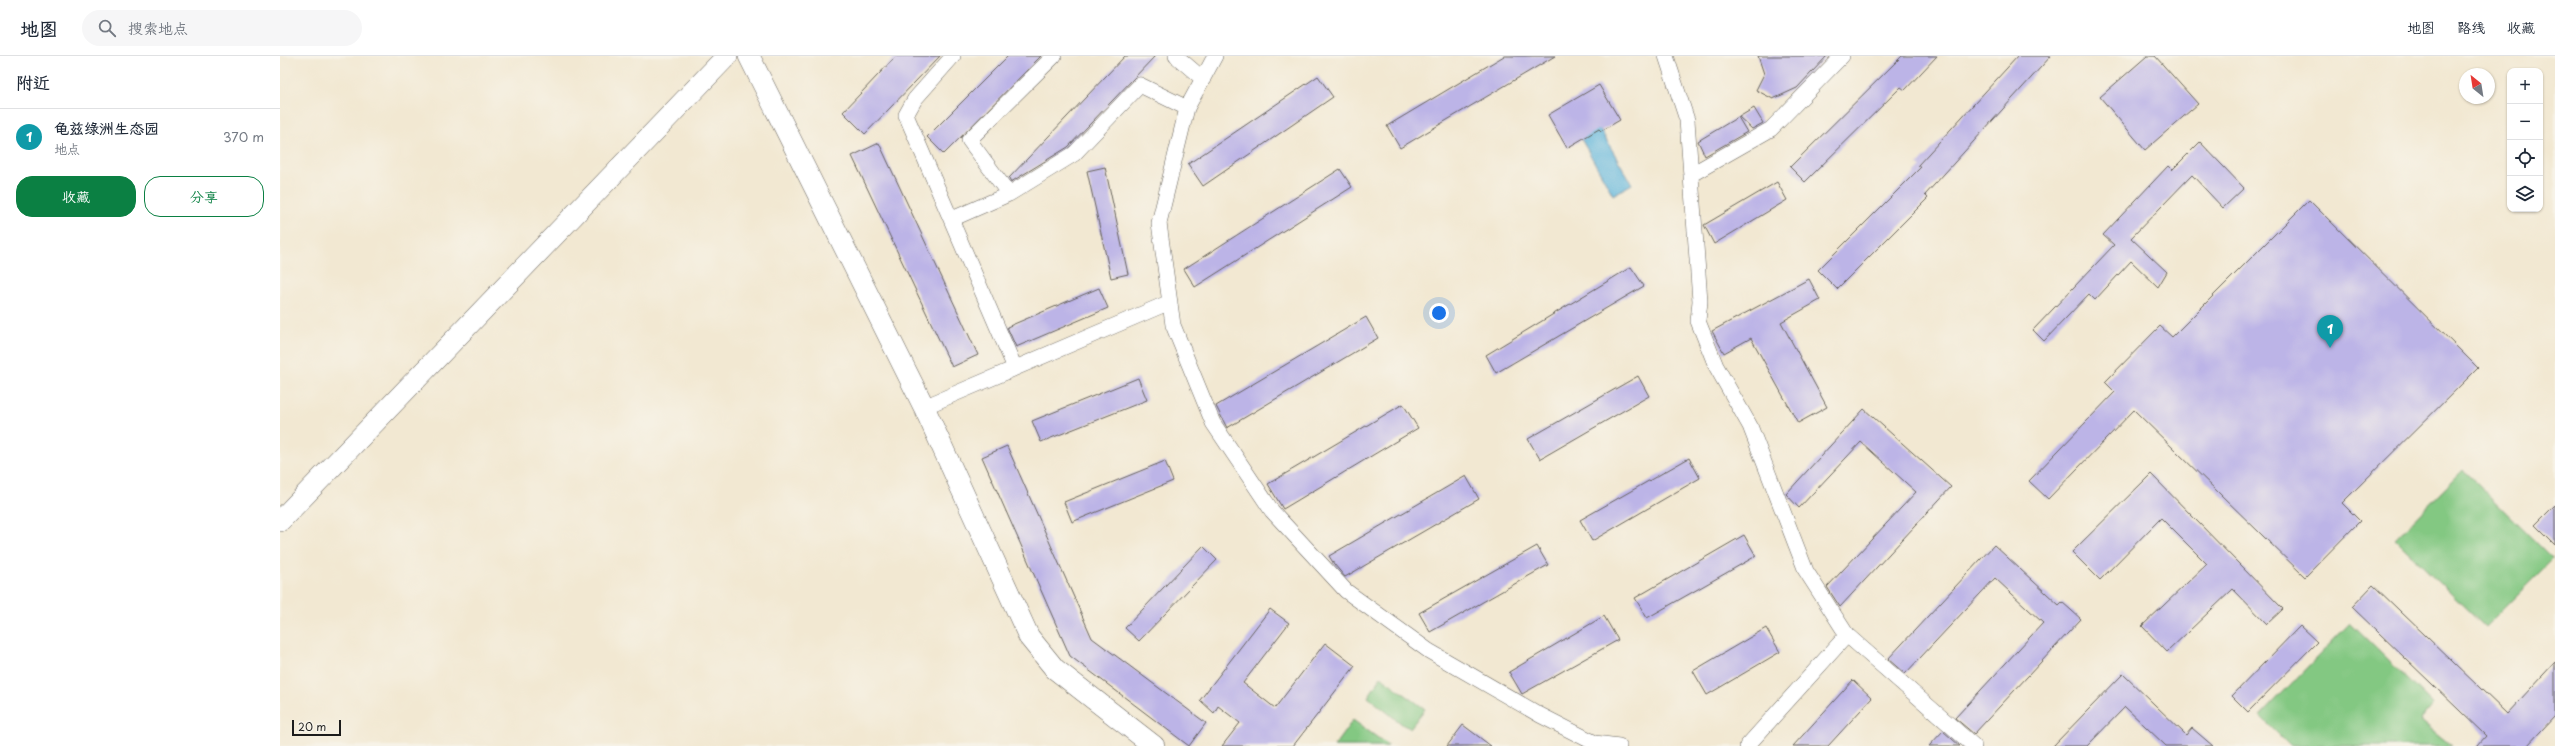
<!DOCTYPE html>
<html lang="zh">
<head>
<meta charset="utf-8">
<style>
  body { margin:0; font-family:"Playpen Sans","LXGW WenKai TC",sans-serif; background:#f6f6f7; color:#1f2937 }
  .controls { position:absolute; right:12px; top:12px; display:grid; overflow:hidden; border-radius:8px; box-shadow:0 1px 3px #0004 }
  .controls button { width:36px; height:36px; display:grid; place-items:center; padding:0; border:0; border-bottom:1px solid #e0e1e3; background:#fff; color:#1f2937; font:20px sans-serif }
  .compass { position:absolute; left:2179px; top:12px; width:36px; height:36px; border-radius:50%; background:#fff; box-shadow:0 1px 3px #0004; rotate:330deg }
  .scale { position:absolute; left:12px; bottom:10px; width:49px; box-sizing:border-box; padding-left:4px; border:2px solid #1c1c1c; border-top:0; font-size:11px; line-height:14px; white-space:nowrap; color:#1c1c1c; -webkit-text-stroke:3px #f7f3e8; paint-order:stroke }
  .you { position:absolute; left:1159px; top:257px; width:14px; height:14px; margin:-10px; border:3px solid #fff; border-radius:50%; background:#1a73e8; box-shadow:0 0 0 6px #1a73e833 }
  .badge { display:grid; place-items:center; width:26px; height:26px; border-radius:50%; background:#0b8043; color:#fff; font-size:13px; font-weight:700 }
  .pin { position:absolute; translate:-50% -33px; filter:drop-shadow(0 1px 2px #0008) }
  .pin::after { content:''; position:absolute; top:21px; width:14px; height:12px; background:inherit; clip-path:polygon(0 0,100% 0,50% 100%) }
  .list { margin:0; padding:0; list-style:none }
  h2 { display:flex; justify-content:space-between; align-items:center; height:52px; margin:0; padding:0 16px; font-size:17px }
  h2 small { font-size:13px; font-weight:400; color:#747a83 }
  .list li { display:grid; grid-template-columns:26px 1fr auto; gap:12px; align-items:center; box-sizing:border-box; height:56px; padding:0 16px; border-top:1px solid #e0e1e3 }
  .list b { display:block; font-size:15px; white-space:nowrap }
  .list p { margin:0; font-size:13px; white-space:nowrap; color:#747a83 }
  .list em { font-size:13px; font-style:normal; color:#747a83 }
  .actions { display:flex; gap:8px; padding:12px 16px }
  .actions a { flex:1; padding:9px 0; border:1px solid #0b8043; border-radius:16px; text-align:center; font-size:14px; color:#0b8043 }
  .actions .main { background:#0b8043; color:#fff }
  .icon { flex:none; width:22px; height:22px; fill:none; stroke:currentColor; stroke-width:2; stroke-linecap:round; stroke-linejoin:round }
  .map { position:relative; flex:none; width:2275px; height:690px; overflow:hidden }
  header { display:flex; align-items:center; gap:24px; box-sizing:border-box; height:56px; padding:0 20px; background:#fff; border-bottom:1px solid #e0e1e3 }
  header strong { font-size:19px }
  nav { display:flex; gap:22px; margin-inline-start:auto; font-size:14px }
  .search { width:280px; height:36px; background:#f6f6f7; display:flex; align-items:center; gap:10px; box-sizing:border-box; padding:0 14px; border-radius:22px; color:#747a83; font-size:15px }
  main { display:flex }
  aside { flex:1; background:#fff }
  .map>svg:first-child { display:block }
  .green { fill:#83c882; stroke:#50724f }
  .water { fill:#60b6dc; stroke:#3e697c }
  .building { fill:#bcb4e7 }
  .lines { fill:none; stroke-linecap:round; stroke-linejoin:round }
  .street-casing { stroke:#67635c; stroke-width:16 }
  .secondary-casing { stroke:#67635c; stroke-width:22 }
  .street { stroke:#fff; stroke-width:15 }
  .secondary { stroke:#fff; stroke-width:21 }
</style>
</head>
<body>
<header>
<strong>地图</strong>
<div class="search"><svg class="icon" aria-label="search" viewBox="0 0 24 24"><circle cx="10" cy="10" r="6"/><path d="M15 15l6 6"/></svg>搜索地点</div>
<nav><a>地图</a><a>路线</a><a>收藏</a></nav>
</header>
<main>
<aside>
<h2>附近<small></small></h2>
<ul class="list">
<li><span class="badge" style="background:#0f9aa8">1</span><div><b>龟兹绿洲生态园</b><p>地点</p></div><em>370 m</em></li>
</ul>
<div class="actions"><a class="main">收藏</a><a>分享</a></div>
</aside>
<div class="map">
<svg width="2275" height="690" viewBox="0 0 2275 690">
  <rect width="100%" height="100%" fill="#f7f3e8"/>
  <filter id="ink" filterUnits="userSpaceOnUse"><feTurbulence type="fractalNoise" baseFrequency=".025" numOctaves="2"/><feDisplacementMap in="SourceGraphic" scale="8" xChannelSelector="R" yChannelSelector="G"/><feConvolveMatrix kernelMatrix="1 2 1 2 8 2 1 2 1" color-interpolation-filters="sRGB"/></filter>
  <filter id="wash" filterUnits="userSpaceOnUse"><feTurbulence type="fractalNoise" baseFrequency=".012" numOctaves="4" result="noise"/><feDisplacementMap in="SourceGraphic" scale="16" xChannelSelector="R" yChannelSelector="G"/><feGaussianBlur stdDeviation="0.9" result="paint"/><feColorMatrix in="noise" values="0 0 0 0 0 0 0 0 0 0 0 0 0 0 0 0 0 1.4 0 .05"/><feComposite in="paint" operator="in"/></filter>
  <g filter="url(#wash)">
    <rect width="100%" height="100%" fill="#f2e8d2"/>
    <!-- green -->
    <path class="green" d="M2183,414L2273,503L2205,571L2115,483Z
      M2070,567L2153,648L2140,664L2172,690H2010L1980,660Z
      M1101,621L1145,653L1130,672L1123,669L1088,641Z
      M1073,664L1108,689V690H1054Z"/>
    <!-- water -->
    <path class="water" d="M1310,56L1352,128L1333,139L1292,67Z"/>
    <g id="blocks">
      <!-- building -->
      <path class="building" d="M616,0H660L585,78L563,56Z
        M728,0H761L664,98L647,81Z
        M845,0H875L788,91L731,126L729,122Z
        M1224,0H1275L1120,92L1107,70Z
        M1478,0H1547L1517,32L1493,43L1476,34L1484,18Z
        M1622,0H1657L1625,34L1621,31L1525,126L1510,111Z
        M1738,0H1771L1645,139L1648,142L1557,233L1538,214L1641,111L1638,109Z
        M1867,0H1875L1918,48L1865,94L1820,41Z
        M1038,20L1053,41L923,130L908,108Z
        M1319,29L1340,64L1321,75L1319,73L1287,92L1268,59Z
        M1474,52L1483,67L1472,73L1459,61Z
        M1458,61L1467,76L1425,100L1418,85Z
        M1920,86L1964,132L1943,152L1912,119L1851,182L1887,216L1878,231L1851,205L1815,244L1809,238L1764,285L1753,274L1834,189L1823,179L1888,110L1892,114Z
        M599,87L698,299L672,311L572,100Z
        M825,111L848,218L831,222L807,115Z
        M1060,113L1072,131L915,231L904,213Z
        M1497,126L1507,144L1434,188L1424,169Z
        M2029,144L2198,312L2062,447L2080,465L2025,521L1854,354L1768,443L1749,425L1835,336L1825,326L1880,270L1892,281Z
        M1351,211L1364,230L1216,317L1206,299Z
        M1529,223L1540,244L1501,266L1547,351L1518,367L1471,282L1444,297L1432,275Z
        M819,232L828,252L736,291L727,271Z
        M1086,261L1098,282L947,372L936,350Z
        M1358,320L1369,340L1260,403L1248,383Z
        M858,322L867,344L761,386L752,365Z
        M1123,348L1138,372L1003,453L988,428Z
        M1584,353L1671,431L1560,551L1547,531L1636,436L1581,386L1519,452L1506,438Z
        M727,390L812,582L926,667L909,690L790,600L702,401Z
        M1409,402L1420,422L1312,485L1300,464Z
        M885,405L893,425L792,466L784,446Z
        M1871,418L2003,553L1987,568L1953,533L1887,596L1862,570L1927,508L1881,462L1820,524L1792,496Z
        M1186,420L1199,443L1065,521L1054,508L1049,500Z
        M2275,449V489L2255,469Z
        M1464,479L1476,500L1367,562L1355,542Z
        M1714,489L1779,549L1782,546L1801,563L1694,678L1675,662L1763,567L1715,522L1625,618L1608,603Z
        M923,490L937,504L859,585L845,572Z
        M1257,490L1268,509L1150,576L1139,557Z
        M2093,529L2227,658L2275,606V660L2247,690H2197L2206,680L2072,551Z
        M990,553L1009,567L963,627L995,652L1045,587L1075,610L1013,690H942L960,667L938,650L934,657L920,644Z
        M1324,560L1338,584L1242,638L1229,616Z
        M2020,570L2037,586L1968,656L1952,640Z
        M1486,572L1500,596L1427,639L1413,615Z
        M1843,618L1906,679L1912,672L1933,690H1886L1845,651L1807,690H1773Z
        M1573,624L1592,642L1548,690H1513Z
        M1183,669L1211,690H1167Z
        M1663,675L1680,690H1649Z"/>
    </g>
  </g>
  <g filter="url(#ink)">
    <use href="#blocks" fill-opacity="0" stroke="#67635c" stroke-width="1"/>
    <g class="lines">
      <defs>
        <path id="street" d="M673,0L635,43L626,59L735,312
          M896,0L923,23
          M935,0L907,52L879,167L893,269L933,367L992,455L1066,535L1149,595L1260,659L1315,687L1339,690
          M1386,0L1407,64L1420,245L1418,265L1436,310L1470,370L1526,515L1567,579
          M1412,118L1491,73L1562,0
          M729,138L794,98L860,29L907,52
          M672,163L729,138L689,84L774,0
          M644,351L890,246
          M1467,690L1567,579L1694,690"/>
        <path id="secondary" d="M469,0L644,351L749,581L775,613L874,690
          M0,465L447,0"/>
      </defs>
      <!-- street casing -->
      <use href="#street" class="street-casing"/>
      <!-- secondary casing -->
      <use href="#secondary" class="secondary-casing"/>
      <!-- street -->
      <use href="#street" class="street"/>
      <!-- secondary -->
      <use href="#secondary" class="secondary"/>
    </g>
  </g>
</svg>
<div class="controls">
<button>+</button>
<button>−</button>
<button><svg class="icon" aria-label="locate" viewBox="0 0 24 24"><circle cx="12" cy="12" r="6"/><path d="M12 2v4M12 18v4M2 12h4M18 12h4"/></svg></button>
<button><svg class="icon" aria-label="layers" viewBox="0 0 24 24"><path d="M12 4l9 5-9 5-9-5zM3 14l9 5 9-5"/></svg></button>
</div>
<svg class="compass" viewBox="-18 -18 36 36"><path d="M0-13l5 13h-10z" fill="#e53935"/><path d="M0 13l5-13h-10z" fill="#747a83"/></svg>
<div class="scale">20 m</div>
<div class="you"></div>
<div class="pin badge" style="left:2050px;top:292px;background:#0f9aa8">1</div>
</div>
</main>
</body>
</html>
